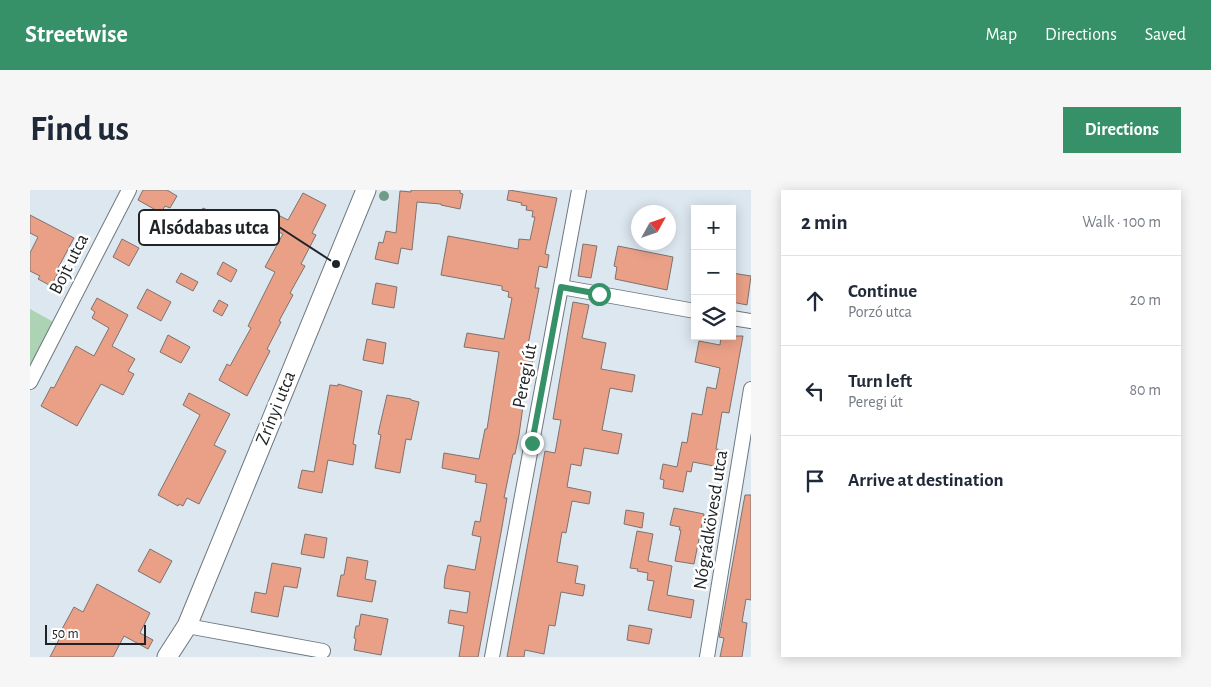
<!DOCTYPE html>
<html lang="en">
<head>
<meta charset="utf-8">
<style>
  body { margin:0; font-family:"Alegreya Sans",sans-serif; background:#f6f6f7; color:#1f2937 }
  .controls { position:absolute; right:15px; top:15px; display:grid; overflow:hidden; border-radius:0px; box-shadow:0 2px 12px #0003 }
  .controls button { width:45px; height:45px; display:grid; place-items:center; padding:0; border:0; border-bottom:1px solid #e0e1e3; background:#fff; color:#1f2937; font:25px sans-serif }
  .compass { position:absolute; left:601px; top:15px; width:45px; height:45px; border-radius:50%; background:#fff; box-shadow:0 2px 12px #0003; rotate:50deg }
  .scale { position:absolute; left:15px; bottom:12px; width:101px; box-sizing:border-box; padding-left:5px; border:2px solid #202427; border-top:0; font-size:14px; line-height:18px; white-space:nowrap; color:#202427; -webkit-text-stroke:4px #fff; paint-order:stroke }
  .stop { position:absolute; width:15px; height:15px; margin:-11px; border:4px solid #369168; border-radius:50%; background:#fff }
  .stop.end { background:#369168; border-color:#fff; box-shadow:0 1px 5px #0008 }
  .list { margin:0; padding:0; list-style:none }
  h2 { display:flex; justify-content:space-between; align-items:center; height:65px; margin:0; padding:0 20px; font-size:21px }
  h2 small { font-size:16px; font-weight:400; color:#747a83 }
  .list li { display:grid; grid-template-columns:32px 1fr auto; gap:15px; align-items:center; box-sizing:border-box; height:90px; padding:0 20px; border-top:1px solid #e0e1e3 }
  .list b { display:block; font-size:19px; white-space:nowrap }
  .list p { margin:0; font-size:16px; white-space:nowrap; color:#747a83 }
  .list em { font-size:16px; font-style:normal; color:#747a83 }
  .icon { flex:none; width:28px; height:28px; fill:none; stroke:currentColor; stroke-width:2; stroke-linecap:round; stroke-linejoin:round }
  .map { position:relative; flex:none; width:721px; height:467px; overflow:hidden; border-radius:0px }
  header { display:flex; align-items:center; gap:30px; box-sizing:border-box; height:70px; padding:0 25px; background:#369168; color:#fff }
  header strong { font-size:24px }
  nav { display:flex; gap:28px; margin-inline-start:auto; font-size:18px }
  .intro { display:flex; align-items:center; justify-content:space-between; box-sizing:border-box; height:120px; padding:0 30px }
  h1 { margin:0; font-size:35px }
  .button { padding:12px 22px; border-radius:0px; background:#369168; color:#fff; font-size:18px; font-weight:700 }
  main { display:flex; gap:30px; padding:0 30px }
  aside { flex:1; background:#fff; border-radius:0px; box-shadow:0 2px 12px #0003 }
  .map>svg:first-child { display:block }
  .green { fill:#acd4b4 }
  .building { fill:#e9a087; stroke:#7e726e }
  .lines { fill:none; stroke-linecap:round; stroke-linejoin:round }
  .minor-casing { stroke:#6e787f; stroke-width:16 }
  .secondary-casing { stroke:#6e787f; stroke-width:21 }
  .minor { stroke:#fff; stroke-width:14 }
  .secondary { stroke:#fff; stroke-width:19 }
  .tree { fill:#719b86 }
  .route { stroke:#369168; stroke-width:6 }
  .labels { text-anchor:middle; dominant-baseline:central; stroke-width:5; stroke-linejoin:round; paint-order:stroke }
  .street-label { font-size:19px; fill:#202427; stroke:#fff }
  .leader { fill:none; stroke:#202427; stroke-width:2 }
  .callout-dot { fill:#202427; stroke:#fff; stroke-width:2 }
  .callout { fill:#fff; stroke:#202427; stroke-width:2 }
  .callout-label { font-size:20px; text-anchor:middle; font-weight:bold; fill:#202427 }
</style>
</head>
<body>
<header>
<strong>Streetwise</strong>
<nav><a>Map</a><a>Directions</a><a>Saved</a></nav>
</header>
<div class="intro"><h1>Find us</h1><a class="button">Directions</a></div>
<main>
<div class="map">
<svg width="721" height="467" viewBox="0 0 721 467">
  <rect width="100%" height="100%" fill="#dde7f0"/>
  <!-- green -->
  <path class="green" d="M0,119L29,135L0,192Z"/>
  <!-- building -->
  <path class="building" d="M113,0H137L147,6L140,18L135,16L131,23L108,10Z
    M381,0H430V3L433,4L430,19L411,15V14L387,12L382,60L371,58L368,74L345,69L349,52L353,53L356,41L366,43L370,1L381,2Z
    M479,0L527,8L515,64L519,65L517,78L509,76L505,98H509L498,155L506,156L502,175L495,173L488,215L493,216L489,245L485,264H483L474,308H477L472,337L448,467H429L434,436L418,433L420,420L437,423L440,402L414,398L415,387L418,375L445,380L451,347L442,345L445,331L450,332L457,294L445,292L446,285L412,278L414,263L449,269L455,239H457L469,162L434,157L437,143L474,149L482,108L478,107L479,102L472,100V96L411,85L418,46L488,59L489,49L500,50L505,27H502L503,21L496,20L497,16L491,15L492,13L477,10Z
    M273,3L296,15L282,43L286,45L271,74L275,76L260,103L263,105L249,131L251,132L237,159L240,161L217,206L189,190L197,174L200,176L221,138L218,136L245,82L235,77L253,44L243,39L250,26L258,30Z
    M173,18L186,24L179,36L166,29Z
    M0,25L44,48L27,80L29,81L21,96L8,89L10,86L0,81V63L8,47L0,43Z
    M92,49L109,58L99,76L83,67Z
    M553,54L567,56L561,88L548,86Z
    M588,56L643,67L637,100L585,89L587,77L584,76Z
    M193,72L207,80L201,92L187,84Z
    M151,83L168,92L163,101L146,92Z
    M702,83L721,86L717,115L702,112Z
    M346,93L367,97L364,118L342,114Z
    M117,99L141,112L131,131L107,118Z
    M67,108L98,125L82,156L105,169L98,181L104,184L93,205L71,194L47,236L11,216L21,197L24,198L46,156L64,166L79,138L62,128L65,122L61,119Z
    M189,110L198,115L192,126L183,121Z
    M543,112L559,115L552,148L576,153L571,179L605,185L602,202L580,198L572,240L592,244L588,264L554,258L551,276L541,274L537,297L561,302L559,314L542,311L536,343L532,342L527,372L548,376L545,393L555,395L553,406L531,402L525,436L519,435L514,464L495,460L494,467H477L515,261L525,263L531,230L523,229Z
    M138,145L160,157L151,173L130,162Z
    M691,146H713L699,223L692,222L686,259L693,260L689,277L663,272L661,282L657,281L653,302L633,298L634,290L630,289L633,274L647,277L652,252L657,253L662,223L672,225L677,197L686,199L690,178L665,172L669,151L690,155Z
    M337,149L356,153L353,174L333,170Z
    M308,194L332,201L323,254L326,255L323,275L298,270L292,303L268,298L272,280L284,282L300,195L308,196Z
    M159,203L200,224L184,255L196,261L169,314L157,308L153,316L149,314L148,316L128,305L170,225L153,215Z
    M357,205L381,209V210L389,212L381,250L376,249L370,283L345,278L351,245L348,244Z
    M715,305H721V410L716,409L712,432L717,433L712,467H690L694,448L689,447L690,443Z
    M644,318L674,324L664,374L645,371L651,340H649L650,337L640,335Z
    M596,320L614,323L612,338L594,334Z
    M607,341L623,344L618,371L642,376L637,405L664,410L661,428L618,420L624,391L617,390L618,383L607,381L608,379L600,378Z
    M275,344L297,348L294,368L271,364Z
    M120,359L142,371L130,393L108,381Z
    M317,367L338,371L335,389L346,391L342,412L307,406L311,385H314Z
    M242,373L271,378L267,398L254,396L248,427L221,422L225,402L236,404Z
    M67,394L120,423L110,443L123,450L118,459L94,446L83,467H20L34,440L32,439L44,417L53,422Z
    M331,424L358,429L351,465L324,460L326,449L324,448L326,436H329Z
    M599,435L622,439L619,454L597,450Z"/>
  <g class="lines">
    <defs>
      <path id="minor" d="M531,97L665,121
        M702,128L721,131
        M0,192L99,0
        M157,436L293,461
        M462,467L549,0
        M677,467L721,199"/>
      <path id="secondary" d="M137,467L157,436L336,0"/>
    </defs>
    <!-- minor casing -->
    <use href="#minor" class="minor-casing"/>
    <!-- secondary casing -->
    <use href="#secondary" class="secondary-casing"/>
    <!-- minor -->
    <use href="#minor" class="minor"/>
    <!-- secondary -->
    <use href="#secondary" class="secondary"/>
  </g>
  <!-- trees -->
  <circle class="tree" cx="354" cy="6" r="5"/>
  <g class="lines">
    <!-- route -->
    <path class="route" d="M502,253L531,97L569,104"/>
  </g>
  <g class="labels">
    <!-- street labels -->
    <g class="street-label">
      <text transform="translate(39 74) rotate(-63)">Bojt utca</text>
      <text transform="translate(495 186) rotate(-79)">Peregi út</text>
      <text transform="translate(246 218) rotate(-68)">Zrínyi utca</text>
      <text transform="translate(681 330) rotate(-81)">Nógrádkövesd utca</text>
    </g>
  </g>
  <!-- callouts -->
  <path class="leader" d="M306 74L249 37"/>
  <circle class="callout-dot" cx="306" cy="74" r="5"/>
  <rect class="callout" x="109" y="20" width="140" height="35" rx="5"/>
  <g class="callout-label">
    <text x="179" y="44">Alsódabas utca</text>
  </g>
</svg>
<div class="controls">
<button>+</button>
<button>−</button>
<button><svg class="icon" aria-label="layers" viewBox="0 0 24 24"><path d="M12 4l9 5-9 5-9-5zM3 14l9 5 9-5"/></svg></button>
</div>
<svg class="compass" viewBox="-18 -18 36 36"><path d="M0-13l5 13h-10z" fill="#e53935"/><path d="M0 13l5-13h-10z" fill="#747a83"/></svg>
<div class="scale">50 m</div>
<div class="stop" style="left:569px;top:104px"></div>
<div class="stop end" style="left:502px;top:253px"></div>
</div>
<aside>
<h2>2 min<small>Walk · 100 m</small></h2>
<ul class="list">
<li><svg class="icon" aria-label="ahead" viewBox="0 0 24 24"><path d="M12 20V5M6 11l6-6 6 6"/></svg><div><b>Continue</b><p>Porzó utca</p></div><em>20 m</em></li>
<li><svg class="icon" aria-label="left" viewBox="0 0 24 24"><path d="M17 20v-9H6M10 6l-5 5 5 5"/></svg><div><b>Turn left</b><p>Peregi út</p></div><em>80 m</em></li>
<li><svg class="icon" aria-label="arrive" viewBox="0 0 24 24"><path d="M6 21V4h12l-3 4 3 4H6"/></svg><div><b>Arrive at destination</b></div></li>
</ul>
</aside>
</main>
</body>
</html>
